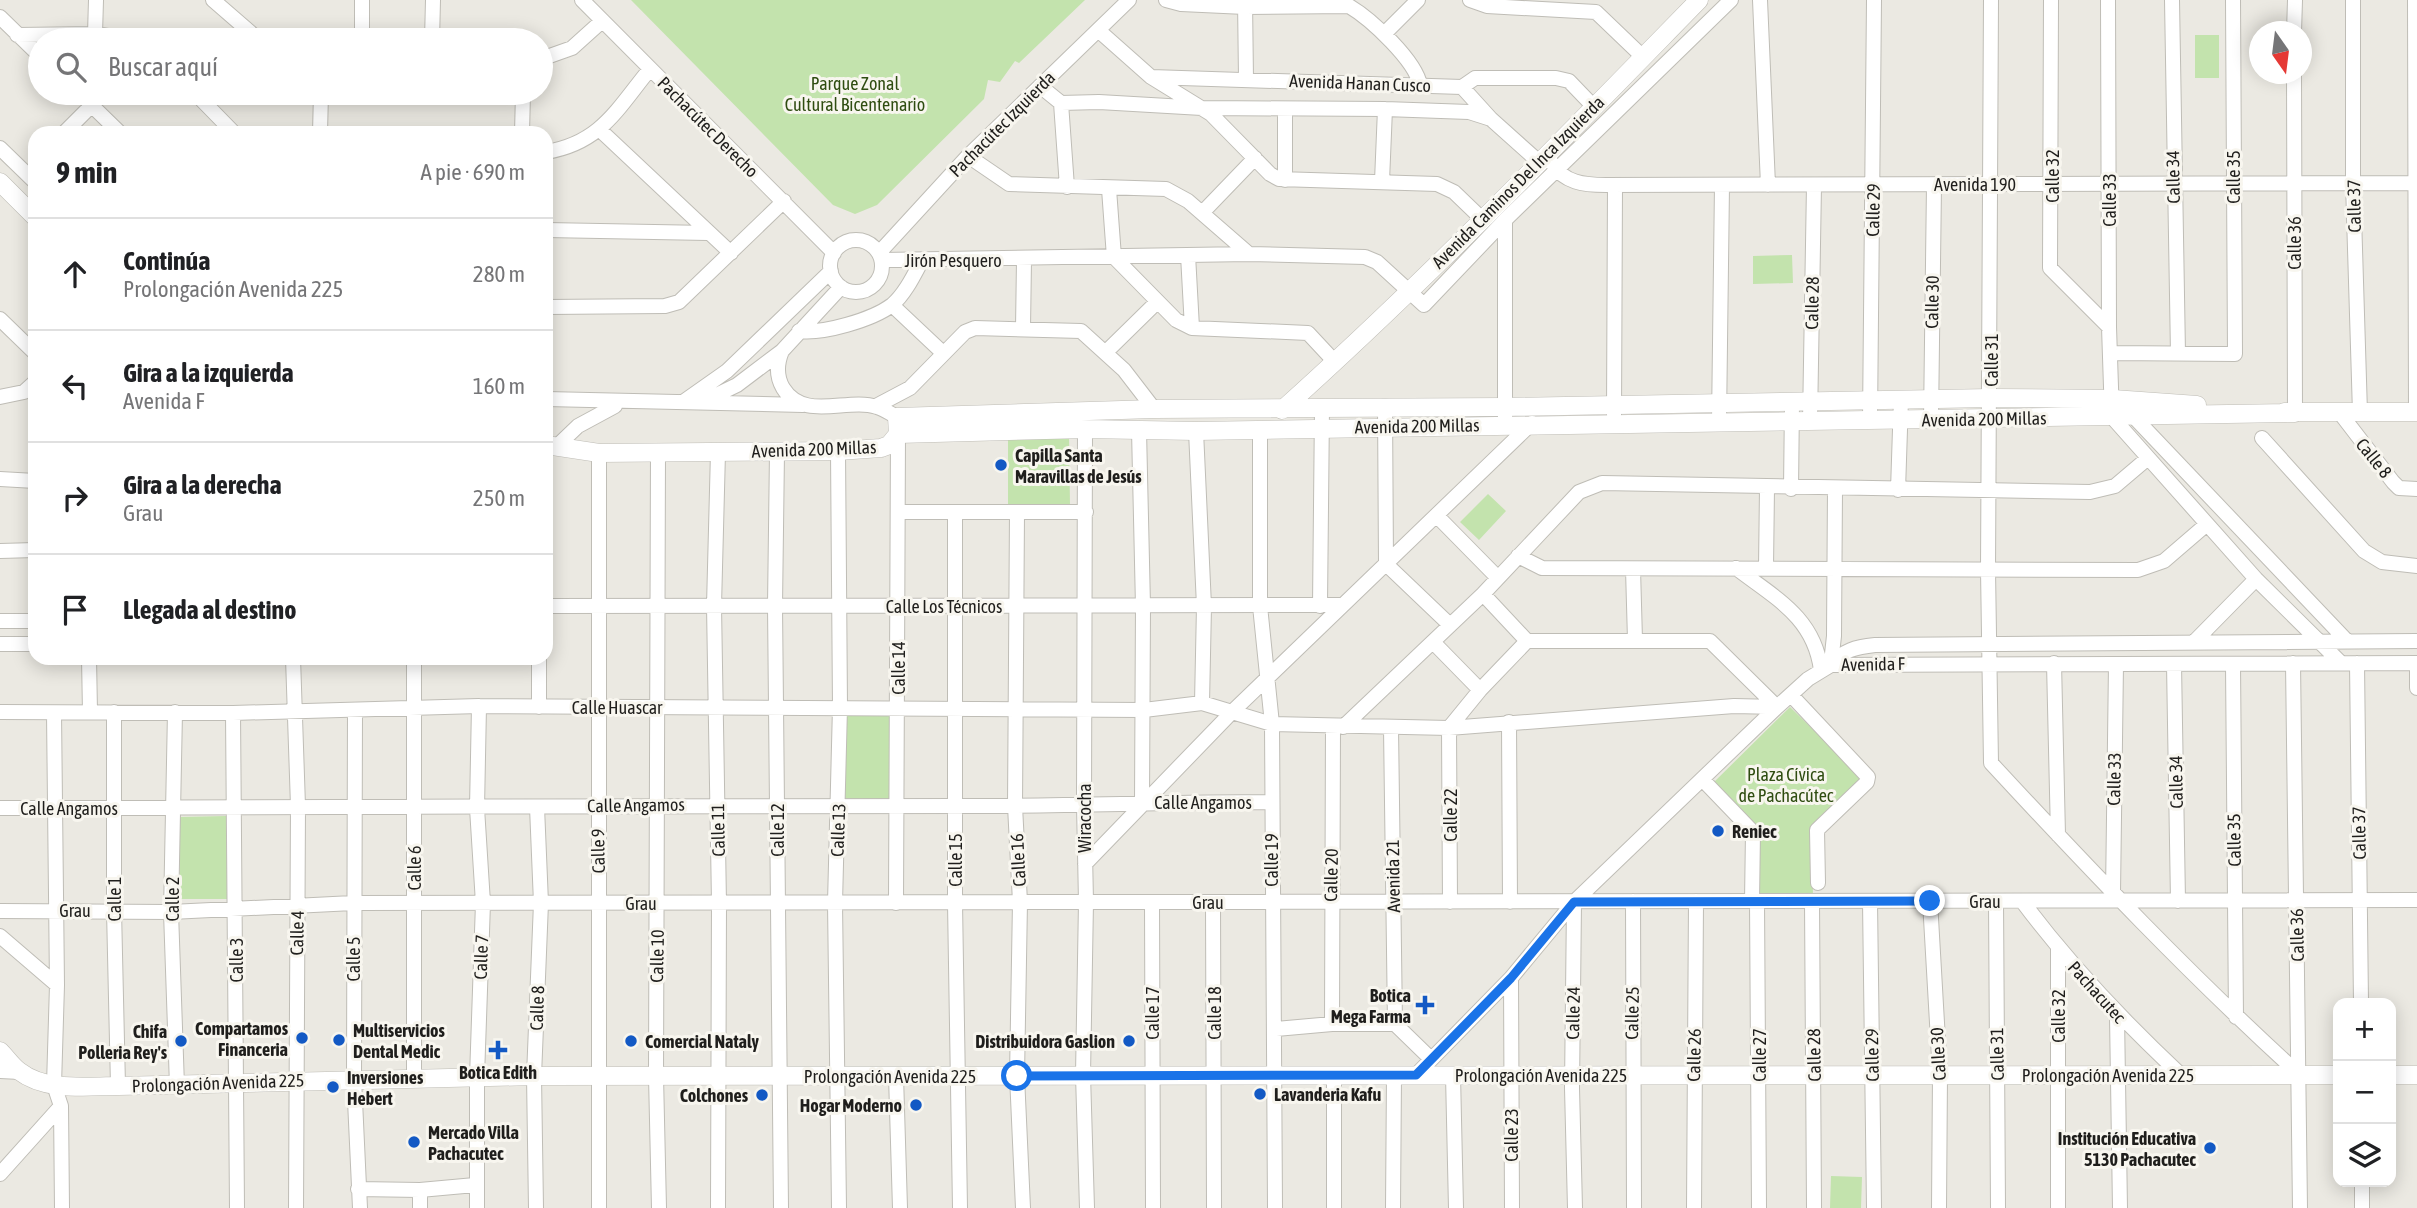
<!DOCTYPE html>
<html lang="es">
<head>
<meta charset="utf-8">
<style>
  body { margin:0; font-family:"Asap Condensed",sans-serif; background:#f6f6f6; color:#202124 }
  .controls { position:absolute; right:21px; bottom:21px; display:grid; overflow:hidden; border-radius:14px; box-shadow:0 4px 18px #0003 }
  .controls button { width:63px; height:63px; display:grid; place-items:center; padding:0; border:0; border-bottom:2px solid #e0e0e0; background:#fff; color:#202124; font:35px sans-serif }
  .compass { position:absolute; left:2249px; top:21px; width:63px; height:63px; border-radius:50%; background:#fff; box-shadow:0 4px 18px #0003; rotate:166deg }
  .stop { position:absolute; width:21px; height:21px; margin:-16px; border:5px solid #1a73e8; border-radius:50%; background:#fff }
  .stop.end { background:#1a73e8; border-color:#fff; box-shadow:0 2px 7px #0008 }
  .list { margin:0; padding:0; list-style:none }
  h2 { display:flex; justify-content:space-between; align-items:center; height:91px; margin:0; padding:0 28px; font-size:30px }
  h2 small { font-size:23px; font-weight:400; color:#757577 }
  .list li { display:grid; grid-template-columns:46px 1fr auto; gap:21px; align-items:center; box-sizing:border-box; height:112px; padding:0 28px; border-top:2px solid #e0e0e0 }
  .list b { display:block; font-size:26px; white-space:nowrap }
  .list p { margin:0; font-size:23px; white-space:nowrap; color:#757577 }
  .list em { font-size:23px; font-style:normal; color:#757577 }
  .icon { flex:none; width:38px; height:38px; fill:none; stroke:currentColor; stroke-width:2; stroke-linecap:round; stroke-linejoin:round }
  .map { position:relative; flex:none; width:2417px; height:1208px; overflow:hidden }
  .search { position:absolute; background:#fff; box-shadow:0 4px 18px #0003; left:28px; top:28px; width:525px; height:77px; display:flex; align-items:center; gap:18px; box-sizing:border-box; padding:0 24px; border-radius:38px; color:#757577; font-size:26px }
  .panel { position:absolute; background:#fff; box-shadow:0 4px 18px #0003; left:28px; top:126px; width:525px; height:539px; border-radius:21px }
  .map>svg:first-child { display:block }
  .green { fill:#c3e3ad }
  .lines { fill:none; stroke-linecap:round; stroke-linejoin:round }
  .minor-casing { stroke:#bfbdb6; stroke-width:16 }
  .major-casing { stroke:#bfbdb6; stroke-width:19 }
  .minor { stroke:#fff; stroke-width:14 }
  .major { stroke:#fff; stroke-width:18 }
  .route { stroke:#1a73e8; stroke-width:9 }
  .poi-dot { fill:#1359c4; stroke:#f8f6ef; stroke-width:2.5 }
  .labels { text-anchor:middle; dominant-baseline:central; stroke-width:6; stroke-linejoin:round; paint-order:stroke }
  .park-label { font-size:18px; fill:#2f4d11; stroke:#f8f6ef }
  .street-label { font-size:18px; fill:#1f1e1c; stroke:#f8f6ef }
  .poi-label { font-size:18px; font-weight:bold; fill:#1f1e1c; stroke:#f8f6ef; text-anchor:start }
</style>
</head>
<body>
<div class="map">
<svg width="2417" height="1208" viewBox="0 0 2417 1208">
  <rect width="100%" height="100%" fill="#ebe9e2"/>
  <!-- green -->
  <path class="green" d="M631,0H1085L1019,63L1015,61L1000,82L988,80L984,99L877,205L855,214L833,205Z
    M2195,35H2219V78H2195Z
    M1792,255L1793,283L1753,284V256Z
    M1069,434L1070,506H1008V440Z
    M1488,494L1506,511L1479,540L1460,522Z
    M1790,707L1863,778L1812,831L1813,898H1756L1755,830L1711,785Z
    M843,710H894L895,802H843Z
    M226,816L228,899H180L179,817Z
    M1831,1176L1862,1177L1861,1208H1830Z"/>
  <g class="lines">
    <defs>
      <path id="minor" d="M213,0L259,40
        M362,0V40
        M582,0L834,253
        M1166,0L1181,4L1245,7L1349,6C1371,19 1416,61 1420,85
        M1245,0L1246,79
        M1470,0L1487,6L1596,12L1643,57
        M1760,0L1768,185
        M1991,0L1988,570L1991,763C2090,870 2191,976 2300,1075
        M2051,0L2050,268L2109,327
        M2108,0L2109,327L2112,417L2256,579L2341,663
        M2172,0L2178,354
        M2353,0V183L2360,413
        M2415,0L2416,412
        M0,17L40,56
        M1098,30L1151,77L1211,114L1270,174L1279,179L1437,184L1454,192L1481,218
        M2294,32L2295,0
        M1384,34L1418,0
        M17,35L95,34L133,40
        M87,39L95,34L96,0
        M432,40L433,0
        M541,59L572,48L602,21
        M2294,74L2295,413
        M1151,77L1462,87L1491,119L1539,162
        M1040,86L1061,103L1067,187
        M1462,87L1475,78H1556L1569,81L1594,107
        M79,93L120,133
        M195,93L234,133
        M1061,103L1099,102L1202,108L1385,109L1469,112L1491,119
        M600,130L731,253
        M64,133L92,105
        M320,133L321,93
        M522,133L523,93
        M0,148L35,182
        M546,152C601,143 617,109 650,69
        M968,156L1009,184L1166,189L1188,201L1249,254
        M1552,163C1564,183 1584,185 1606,185L2417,183
        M1285,180V109
        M1382,181L1385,109
        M1109,189L1114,257L1176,320L1192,328L1308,333L1335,362
        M1202,213L1255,158
        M1505,220V424
        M546,230L708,233
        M830 266a26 26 0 1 1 52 0a26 26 0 1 1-52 0Z
        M879,253L968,156L1129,0
        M1188,255L1192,328
        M882,260L1249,254L1365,257L1377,262L1424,305L1505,220L1731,0
        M841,287L782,351C777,363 776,376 783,388C804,422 847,397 877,407C884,409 891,414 897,417
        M892,305L943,353
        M546,307L665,306L679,302L784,201
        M0,319L35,353
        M1023,328L1024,260
        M799,331C823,334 872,320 892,305C905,294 914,275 922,260
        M1106,352L1157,302
        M2111,353L2235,354L2233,0
        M0,397L24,392L35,382
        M546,399L803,405
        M704,401L737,385L782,351
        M683,402L727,371L831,271
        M876,406L910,388L965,332L975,328L1081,331L1124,370L1154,409
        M1385,406L1386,564L1450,625
        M2340,413L2393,482L2399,488L2417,489
        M1614,415L1615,185
        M2134,417L2347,641
        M1931,420L1934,185
        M1870,421L1874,0
        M1810,422L1814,185
        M1719,423L1722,185
        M1085,429L1084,804L1086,902L1083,1075L1087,1208
        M1260,429V606L1272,724L1275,1208
        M1139,430L1143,606L1142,802
        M1196,431L1204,606L1202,703
        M2262,438L2364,551L2382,562L2417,566
        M555,448L578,426L615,406
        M838,451L840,707L835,903L839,1208
        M658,452L656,1076L659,1208
        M777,452L775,606L781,1208
        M599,453V1208
        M0,479L35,481
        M1791,489L1792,402
        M1898,490L1901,399
        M899,512H1086
        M955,512V903L960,1208
        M1017,512L1015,806L1020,902L1017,1076L1023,1208
        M1438,517L1498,578
        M0,551L35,550
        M1518,556L1542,568L2138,570L2164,561L2207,524
        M1736,568C1775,598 1814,617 1821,670
        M1766,568L1767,488
        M1633,569L1635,640
        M1483,594L1527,641
        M546,606L1342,605
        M1320,606L1322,407
        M0,621H35
        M2195,641L2256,579
        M1433,642L1480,690
        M0,644H35
        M89,658L90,712
        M293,658L298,806L296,1208
        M1831,663L1834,636L1835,489
        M2054,663L2058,835
        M2293,663L2300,1208
        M2357,663L2361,1003
        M2417,663V688
        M2174,664L2178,901
        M2233,664L2236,1017
        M1831,665C1843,650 1856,647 1875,645L2417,641
        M1791,695L1868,777L1867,782L1817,830L1818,883
        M539,707V658
        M355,710L354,1079L360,1208
        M0,712L233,713L479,706L1144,710L1202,703L1272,724L1449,728L1734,706L1777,707
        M114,712V910L118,1086
        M175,712L171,912L177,1086
        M54,713L57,985L54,1085L61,1106L62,1208
        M233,713L237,1208
        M1509,722L1510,902
        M1343,727L1483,594L1579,492L1602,483L2090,492L2115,486L2148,458
        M1391,728L1395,1024
        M1702,779L1753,832L1752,901
        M0,808C324,806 647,807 971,806C1072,806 1171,802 1272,802
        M1085,864L1233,711L1532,423
        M2113,894L2116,664
        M1633,901L1634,1208
        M1757,901L1759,1208
        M1812,901L1814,1208
        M1870,901L1874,1208
        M1930,901L1940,1075L1939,1208
        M1996,901L1998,1208
        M2022,901C2070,965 2122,1020 2181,1075
        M1152,902L1153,1208
        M1213,902L1214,1208
        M1450,902L1449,728L1480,690L1527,641H1710L1777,707
        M1574,902L1572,1088L1575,1208
        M896,903L898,434
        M0,911L171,912L353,903L2417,900
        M0,936L57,985
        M1511,978L1512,1208
        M2117,1016L2120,1208
        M1332,1024L1333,726
        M1276,1029L1332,1024H1395L1431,1059
        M0,1071L20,1072
        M1334,1075V1208
        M1416,1075L1511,978L1574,902L1777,707L1808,679L1831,665L2417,663
        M1453,1075L1456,1208
        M896,1076L900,1208
        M414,1078V658
        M0,1174L61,1106
        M2362,1182V1208
        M358,1189L420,1190L475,1185
        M420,1208V1190
        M477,1208V1077L483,903L477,808L479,706
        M536,1208L534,1076L541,903L537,807
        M718,1208L719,903L714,606L718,452
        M1393,1208L1394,1075
        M1694,1208L1696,901
        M2058,1208V949"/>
      <path id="major" d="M0,182L35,217
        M1282,410C1427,280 1563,139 1699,0
        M2284,412H2417
        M898,434L897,417L1154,409L1505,407L1990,398L2113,399L2197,405
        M546,445L599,453L838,451L881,448L889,445L898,434L1085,429L1196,431L2295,413
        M0,1051C6,1057 12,1066 19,1071C46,1092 87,1086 118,1086L534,1076L2338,1075
        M2391,1075H2417"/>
    </defs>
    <!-- minor casing -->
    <use href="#minor" class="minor-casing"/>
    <!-- major casing -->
    <use href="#major" class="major-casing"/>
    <!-- minor -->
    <use href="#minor" class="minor"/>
    <!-- major -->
    <use href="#major" class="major"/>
  </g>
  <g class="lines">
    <!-- route -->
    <path class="route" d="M1017,1076L1416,1075L1511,978L1574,902L1930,901"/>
  </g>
  <!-- markers -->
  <g class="poi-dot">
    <circle cx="1001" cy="465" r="7"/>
    <circle cx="1718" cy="831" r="7"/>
    <path d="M1421.5 994.5h7v7h7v7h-7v7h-7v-7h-7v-7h7z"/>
    <circle cx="302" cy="1038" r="7"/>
    <circle cx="339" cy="1040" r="7"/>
    <circle cx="181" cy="1041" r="7"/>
    <circle cx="631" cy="1041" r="7"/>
    <circle cx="1129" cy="1041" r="7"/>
    <path d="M494.5 1039.5h7v7h7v7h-7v7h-7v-7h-7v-7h7z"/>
    <circle cx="333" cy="1087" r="7"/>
    <circle cx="1260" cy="1094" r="7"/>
    <circle cx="762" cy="1095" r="7"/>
    <circle cx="916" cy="1105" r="7"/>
    <circle cx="414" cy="1142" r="7"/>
    <circle cx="2210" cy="1148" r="7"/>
  </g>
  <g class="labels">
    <!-- park labels -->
    <g class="park-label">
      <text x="855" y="83">Parque Zonal<tspan x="855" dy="21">Cultural Bicentenario</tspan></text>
      <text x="1786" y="774">Plaza Cívica<tspan x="1786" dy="21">de Pachacútec</tspan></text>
    </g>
    <!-- street labels -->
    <g class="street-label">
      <text transform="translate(1360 83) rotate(2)">Avenida Hanan Cusco</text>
      <text transform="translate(1002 124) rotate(-45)">Pachacútec Izquierda</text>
      <text transform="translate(708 127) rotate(45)">Pachacútec Derecho</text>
      <text transform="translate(2052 176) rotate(-90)">Calle 32</text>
      <text transform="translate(2173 177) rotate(-91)">Calle 34</text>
      <text transform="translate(2233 177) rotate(-90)">Calle 35</text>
      <text transform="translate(1518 182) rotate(-45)">Avenida Caminos Del Inca Izquierda</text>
      <text x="1975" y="184">Avenida 190</text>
      <text transform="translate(2109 200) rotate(-90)">Calle 33</text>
      <text transform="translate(2354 206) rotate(-91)">Calle 37</text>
      <text transform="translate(1873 210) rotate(-89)">Calle 29</text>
      <text transform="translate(2294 243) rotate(-90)">Calle 36</text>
      <text x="953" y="260">Jirón Pesquero</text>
      <text transform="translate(1932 302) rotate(-89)">Calle 30</text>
      <text transform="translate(1812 303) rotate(-89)">Calle 28</text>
      <text transform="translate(1991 360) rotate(-90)">Calle 31</text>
      <text transform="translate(1984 419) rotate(-1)">Avenida 200 Millas</text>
      <text transform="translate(1417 426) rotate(-1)">Avenida 200 Millas</text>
      <text transform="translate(814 449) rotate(-2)">Avenida 200 Millas</text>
      <text transform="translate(2374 458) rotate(51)">Calle 8</text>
      <text x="944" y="606">Calle Los Técnicos</text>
      <text transform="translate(1873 664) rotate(-1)">Avenida F</text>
      <text transform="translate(898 668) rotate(-90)">Calle 14</text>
      <text x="617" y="707">Calle Huascar</text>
      <text transform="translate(2114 779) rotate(-89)">Calle 33</text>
      <text transform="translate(2176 782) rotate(-91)">Calle 34</text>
      <text x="1203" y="802">Calle Angamos</text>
      <text transform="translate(636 805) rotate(-1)">Calle Angamos</text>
      <text x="69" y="808">Calle Angamos</text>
      <text transform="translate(1450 815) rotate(-90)">Calle 22</text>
      <text transform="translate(1084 818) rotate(-90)">Wiracocha</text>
      <text transform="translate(718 830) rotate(-91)">Calle 11</text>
      <text transform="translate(777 830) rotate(-90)">Calle 12</text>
      <text transform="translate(838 830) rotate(-88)">Calle 13</text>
      <text transform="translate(2359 833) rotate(-91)">Calle 37</text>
      <text transform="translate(2234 840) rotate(-91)">Calle 35</text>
      <text transform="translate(598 851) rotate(-91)">Calle 9</text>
      <text transform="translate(955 860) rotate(-90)">Calle 15</text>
      <text transform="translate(1018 860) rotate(-93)">Calle 16</text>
      <text transform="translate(1271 860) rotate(-90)">Calle 19</text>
      <text transform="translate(414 868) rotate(-90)">Calle 6</text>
      <text transform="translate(1331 875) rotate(-89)">Calle 20</text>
      <text transform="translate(1393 876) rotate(-91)">Avenida 21</text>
      <text transform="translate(114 899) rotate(-90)">Calle 1</text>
      <text transform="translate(172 899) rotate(-90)">Calle 2</text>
      <text x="1985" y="901">Grau</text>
      <text x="1208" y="902">Grau</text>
      <text x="641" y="903">Grau</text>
      <text x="75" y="910">Grau</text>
      <text transform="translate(297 933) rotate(-89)">Calle 4</text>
      <text transform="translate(2297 935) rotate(-91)">Calle 36</text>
      <text transform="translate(657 956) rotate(-89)">Calle 10</text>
      <text transform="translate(481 957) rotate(-88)">Calle 7</text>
      <text transform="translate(353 959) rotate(-90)">Calle 5</text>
      <text transform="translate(236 960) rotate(-90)">Calle 3</text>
      <text transform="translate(2097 992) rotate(48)">Pachacutec</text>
      <text transform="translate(537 1008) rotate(-88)">Calle 8</text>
      <text transform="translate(1152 1013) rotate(-90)">Calle 17</text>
      <text transform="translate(1214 1013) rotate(-90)">Calle 18</text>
      <text transform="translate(1573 1013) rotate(-89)">Calle 24</text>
      <text transform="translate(1632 1013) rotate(-89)">Calle 25</text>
      <text transform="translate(2058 1016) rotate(-90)">Calle 32</text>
      <text transform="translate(1938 1054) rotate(-93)">Calle 30</text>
      <text transform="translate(1997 1054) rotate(-91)">Calle 31</text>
      <text transform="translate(1694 1055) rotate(-89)">Calle 26</text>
      <text transform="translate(1759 1055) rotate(-90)">Calle 27</text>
      <text transform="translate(1814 1055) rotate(-91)">Calle 28</text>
      <text transform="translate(1872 1055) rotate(-91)">Calle 29</text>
      <text x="1541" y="1075">Prolongación Avenida 225</text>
      <text x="2108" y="1075">Prolongación Avenida 225</text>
      <text x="890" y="1076">Prolongación Avenida 225</text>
      <text transform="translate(218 1083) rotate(-2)">Prolongación Avenida 225</text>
      <text transform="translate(1511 1135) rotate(-90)">Calle 23</text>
    </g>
    <!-- poi labels -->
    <g class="poi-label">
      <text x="1015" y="455">Capilla Santa<tspan x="1015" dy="21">Maravillas de Jesús</tspan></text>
      <text x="1732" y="831">Reniec</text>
      <text x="1411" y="995" text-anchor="end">Botica<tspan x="1411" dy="21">Mega Farma</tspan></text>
      <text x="288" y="1028" text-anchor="end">Compartamos<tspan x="288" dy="21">Financeria</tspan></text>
      <text x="353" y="1030">Multiservicios<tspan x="353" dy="21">Dental Medic</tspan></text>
      <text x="167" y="1031" text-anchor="end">Chifa<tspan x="167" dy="21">Polleria Rey's</tspan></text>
      <text x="645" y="1041">Comercial Nataly</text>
      <text x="1115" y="1041" text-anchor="end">Distribuidora Gaslion</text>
      <text x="498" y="1072" text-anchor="middle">Botica Edith</text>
      <text x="347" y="1077">Inversiones<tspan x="347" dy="21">Hebert</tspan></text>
      <text x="1274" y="1094">Lavanderia Kafu</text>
      <text x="748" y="1095" text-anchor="end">Colchones</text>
      <text x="902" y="1105" text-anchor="end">Hogar Moderno</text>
      <text x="428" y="1132">Mercado Villa<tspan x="428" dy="21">Pachacutec</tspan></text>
      <text x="2196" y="1138" text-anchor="end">Institución Educativa<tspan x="2196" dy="21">5130 Pachacutec</tspan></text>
    </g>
  </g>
</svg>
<div class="controls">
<button>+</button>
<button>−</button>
<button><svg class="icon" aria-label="layers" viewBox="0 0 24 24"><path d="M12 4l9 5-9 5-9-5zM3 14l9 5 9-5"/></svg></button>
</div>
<svg class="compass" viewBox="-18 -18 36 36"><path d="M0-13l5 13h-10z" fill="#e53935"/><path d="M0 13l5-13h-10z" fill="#757577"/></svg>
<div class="stop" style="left:1017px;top:1076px"></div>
<div class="stop end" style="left:1930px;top:901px"></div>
<div class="search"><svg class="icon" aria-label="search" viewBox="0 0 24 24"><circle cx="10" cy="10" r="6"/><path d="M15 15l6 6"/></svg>Buscar aquí</div>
<section class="panel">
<h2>9 min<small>A pie · 690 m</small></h2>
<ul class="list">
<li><svg class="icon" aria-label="ahead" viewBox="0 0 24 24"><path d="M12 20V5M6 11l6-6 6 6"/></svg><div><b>Continúa</b><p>Prolongación Avenida 225</p></div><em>280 m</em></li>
<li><svg class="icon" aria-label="left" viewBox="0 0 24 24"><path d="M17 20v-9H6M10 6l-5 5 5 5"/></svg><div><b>Gira a la izquierda</b><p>Avenida F</p></div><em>160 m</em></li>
<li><svg class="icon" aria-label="right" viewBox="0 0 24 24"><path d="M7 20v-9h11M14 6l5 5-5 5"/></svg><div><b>Gira a la derecha</b><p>Grau</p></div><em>250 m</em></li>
<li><svg class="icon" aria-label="arrive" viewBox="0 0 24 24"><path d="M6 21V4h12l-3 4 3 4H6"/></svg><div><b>Llegada al destino</b></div></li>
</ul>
</section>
</div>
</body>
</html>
